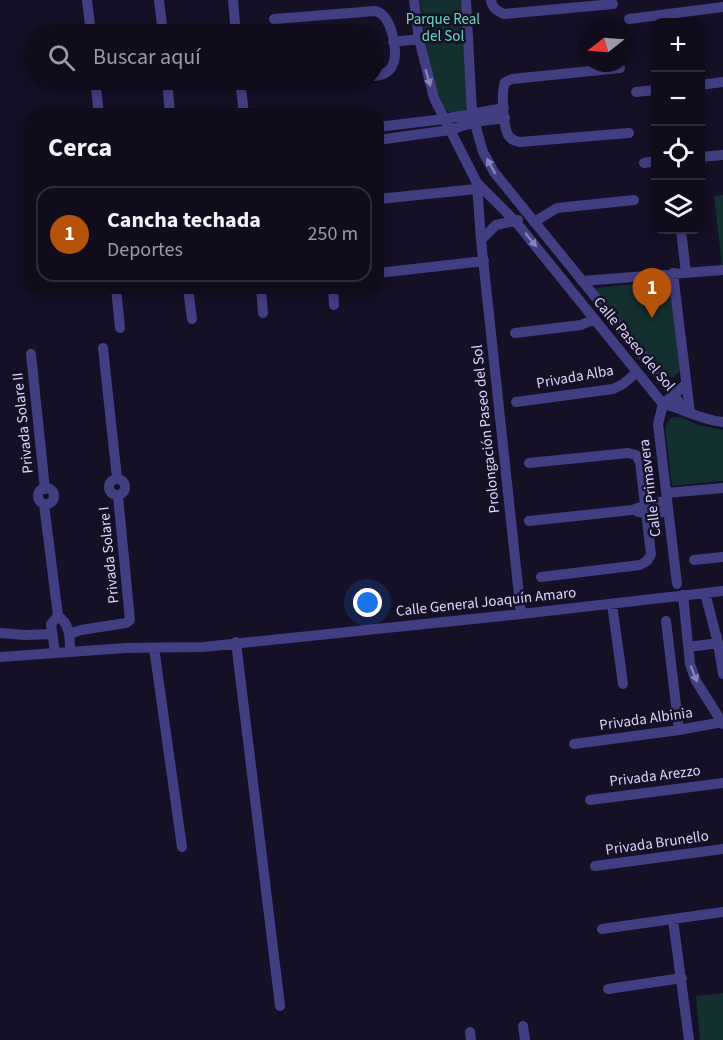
<!DOCTYPE html>
<html lang="es">
<head>
<meta charset="utf-8">
<style>
  body { margin:0; font-family:"Source Sans 3",sans-serif; background:#191525; color:#f1f3f6 }
  .controls { position:absolute; right:18px; top:18px; display:grid; overflow:hidden; border-radius:12px; box-shadow:0 3px 9px #0003 }
  .controls button { width:54px; height:54px; display:grid; place-items:center; padding:0; border:0; border-bottom:2px solid #302c3b; background:#100c1c; color:#f1f3f6; font:30px sans-serif }
  .compass { position:absolute; left:579px; top:18px; width:54px; height:54px; border-radius:50%; background:#100c1c; box-shadow:0 3px 9px #0003; rotate:253deg }
  .you { position:absolute; left:368px; top:603px; width:21px; height:21px; margin:-15px; border:4px solid #fff; border-radius:50%; background:#1a73e8; box-shadow:0 0 0 9px #1a73e833 }
  .badge { display:grid; place-items:center; width:39px; height:39px; border-radius:50%; background:#b45309; color:#fff; font-size:20px; font-weight:700 }
  .pin { position:absolute; translate:-50% -50px; filter:drop-shadow(0 2px 3px #0008) }
  .pin::after { content:''; position:absolute; top:32px; width:21px; height:18px; background:inherit; clip-path:polygon(0 0,100% 0,50% 100%) }
  .list { margin:0; padding:0; list-style:none }
  h2 { display:flex; justify-content:space-between; align-items:center; height:78px; margin:0; padding:0 24px; font-size:26px }
  h2 small { font-size:20px; font-weight:400; color:#9c9ba3 }
  .list li { display:grid; grid-template-columns:39px 1fr auto; gap:18px; align-items:center; box-sizing:border-box; height:96px; margin:0 12px 12px; padding:0 12px; border:2px solid #302c3b; border-radius:18px }
  .list b { display:block; font-size:22px; white-space:nowrap }
  .list p { margin:0; font-size:20px; white-space:nowrap; color:#9c9ba3 }
  .list em { font-size:20px; font-style:normal; color:#9c9ba3 }
  .icon { flex:none; width:33px; height:33px; fill:none; stroke:currentColor; stroke-width:2; stroke-linecap:round; stroke-linejoin:round }
  .map { position:relative; flex:none; width:723px; height:1040px; overflow:hidden }
  .search { position:absolute; background:#100c1c; box-shadow:0 3px 9px #0003; left:24px; top:24px; width:360px; height:66px; display:flex; align-items:center; gap:15px; box-sizing:border-box; padding:0 21px; border-radius:33px; color:#9c9ba3; font-size:22px }
  .panel { position:absolute; background:#100c1c; box-shadow:0 3px 9px #0003; left:24px; top:108px; width:360px; height:186px; border-radius:18px }
  .map>svg:first-child { display:block }
  .green { fill:#142f2f }
  .lines { fill:none; stroke-linecap:round; stroke-linejoin:round }
  .minor { stroke:#423e82; stroke-width:10 }
  .oneway { fill:#8783b9 }
  .labels { text-anchor:middle; dominant-baseline:central; stroke-width:5; stroke-linejoin:round; paint-order:stroke }
  .park-label { font-size:15px; fill:#66dac0; stroke:#151026 }
  .street-label { font-size:15px; fill:#dcd7fd; stroke:#151026 }
</style>
</head>
<body>
<div class="map">
<svg width="723" height="1040" viewBox="0 0 723 1040">
  <rect width="100%" height="100%" fill="#151026"/>
  <!-- green -->
  <path class="green" d="M420,0H461L468,104L466,109C462,112 454,115 449,112C433,103 422,19 420,0Z
    M723,195V264L722,265L714,196Z
    M667,280L670,283L680,371L674,377H669L664,375L595,291L597,288Z
    M680,417L698,425L723,430V481L672,486L665,430L667,423L671,418Z
    M723,993V1040H700L696,996Z"/>
  <g class="lines">
    <!-- minor -->
    <path class="minor" d="M87,0L91,34
      M159,0L163,34
      M233,0L236,34
      M414,0L419,39L434,98L477,183L516,222L663,404C684,409 701,420 723,422
      M466,0L472,113L483,152L494,172L674,394L683,409
      M491,0C492,8 497,11 504,14L613,4
      M274,19L375,11C391,14 399,50 393,64C390,73 382,75 374,76
      M629,19L723,7
      M393,42L419,39
      M620,68L512,79L505,82C501,93 503,125 508,135C511,140 515,141 520,142L629,133
      M95,80L99,114
      M167,80L170,114
      M240,80L244,114
      M282,85L337,80
      M700,85L723,82
      M636,92L656,90
      M378,127L444,119L504,108
      M378,140L450,130L474,122L505,118
      M700,157L723,155
      M644,163L656,161
      M477,183L481,240L521,614
      M378,199L477,189
      M534,222L557,208L634,200
      M681,230L686,273
      M481,240L496,225L518,220
      M378,273L484,261
      M673,273L690,413
      M582,281L723,270
      M116,288L120,328
      M188,288L192,319
      M261,288L263,313
      M333,288L334,305
      M515,333L581,325L594,319
      M103,348L117,478
      M31,354L45,489
      M516,402L613,389L623,384L636,373
      M529,463L628,453L636,455L640,462L651,554L647,561L640,565L541,577
      M109 487a8 8 0 1 1 16 0a8 8 0 1 1-16 0Z
      M38 496a8 8 0 1 1 16 0a8 8 0 1 1-16 0Z
      M666,493L723,488
      M44,504L58,616C70,624 70,638 70,651
      M638,512L653,514L668,511
      M529,521L632,510L653,503L667,501
      M694,560L723,557
      M677,584L658,424L663,404L686,384
      M705,593L718,643L723,674
      M683,595L690,664L696,681L723,724
      M612,604L623,684
      M666,621L679,730
      M0,633L25,635L52,634
      M69,634L81,630L126,623L130,620L118,496
      M236,642L280,1006
      M689,647L718,643
      M154,648L182,847
      M55,653L51,624L58,616
      M0,657L125,648L203,647L521,614L723,591
      M574,744L679,730L723,722
      M590,800L723,783
      M595,866L723,849
      M673,920L689,1040
      M602,929L723,912
      M608,989L682,978
      M523,1026L525,1040
      M470,1032L471,1040"/>
  </g>
  <!-- one-way arrows -->
  <defs><path id="oneway-solid" d="M-6-.8H1V-3.2L6.5 0L1 3.2V.8H-6Z" transform="scale(1.5)"/></defs>
  <g class="oneway">
    <use href="#oneway-solid" transform="translate(428 78) rotate(74)"/>
    <use href="#oneway-solid" transform="translate(491 166) rotate(-119)"/>
    <use href="#oneway-solid" transform="translate(531 240) rotate(51)"/>
    <use href="#oneway-solid" transform="translate(694 674) rotate(68)"/>
  </g>
  <g class="labels">
    <!-- park labels -->
    <g class="park-label">
      <text x="443" y="19">Parque Real<tspan x="443" dy="17">del Sol</tspan></text>
    </g>
    <!-- street labels -->
    <g class="street-label">
      <text transform="translate(634 344) rotate(50)">Calle Paseo del Sol</text>
      <text transform="translate(575 377) rotate(-10)">Privada Alba</text>
      <text transform="translate(23 423) rotate(-96)">Privada Solare II</text>
      <text transform="translate(486 429) rotate(-96)">Prolongación Paseo del Sol</text>
      <text transform="translate(650 488) rotate(-97)">Calle Primavera</text>
      <text transform="translate(109 555) rotate(-96)">Privada Solare I</text>
      <text transform="translate(486 602) rotate(-6)">Calle General Joaquín Amaro</text>
      <text transform="translate(646 719) rotate(-8)">Privada Albinia</text>
      <text transform="translate(655 776) rotate(-7)">Privada Arezzo</text>
      <text transform="translate(657 843) rotate(-8)">Privada Brunello</text>
    </g>
  </g>
</svg>
<div class="controls">
<button>+</button>
<button>−</button>
<button><svg class="icon" aria-label="locate" viewBox="0 0 24 24"><circle cx="12" cy="12" r="6"/><path d="M12 2v4M12 18v4M2 12h4M18 12h4"/></svg></button>
<button><svg class="icon" aria-label="layers" viewBox="0 0 24 24"><path d="M12 4l9 5-9 5-9-5zM3 14l9 5 9-5"/></svg></button>
</div>
<svg class="compass" viewBox="-18 -18 36 36"><path d="M0-13l5 13h-10z" fill="#e53935"/><path d="M0 13l5-13h-10z" fill="#9c9ba3"/></svg>
<div class="you"></div>
<div class="pin badge" style="left:652px;top:318px">1</div>
<div class="search"><svg class="icon" aria-label="search" viewBox="0 0 24 24"><circle cx="10" cy="10" r="6"/><path d="M15 15l6 6"/></svg>Buscar aquí</div>
<section class="panel">
<h2>Cerca<small></small></h2>
<ul class="list">
<li><span class="badge">1</span><div><b>Cancha techada</b><p>Deportes</p></div><em>250 m</em></li>
</ul>
</section>
</div>
</body>
</html>
